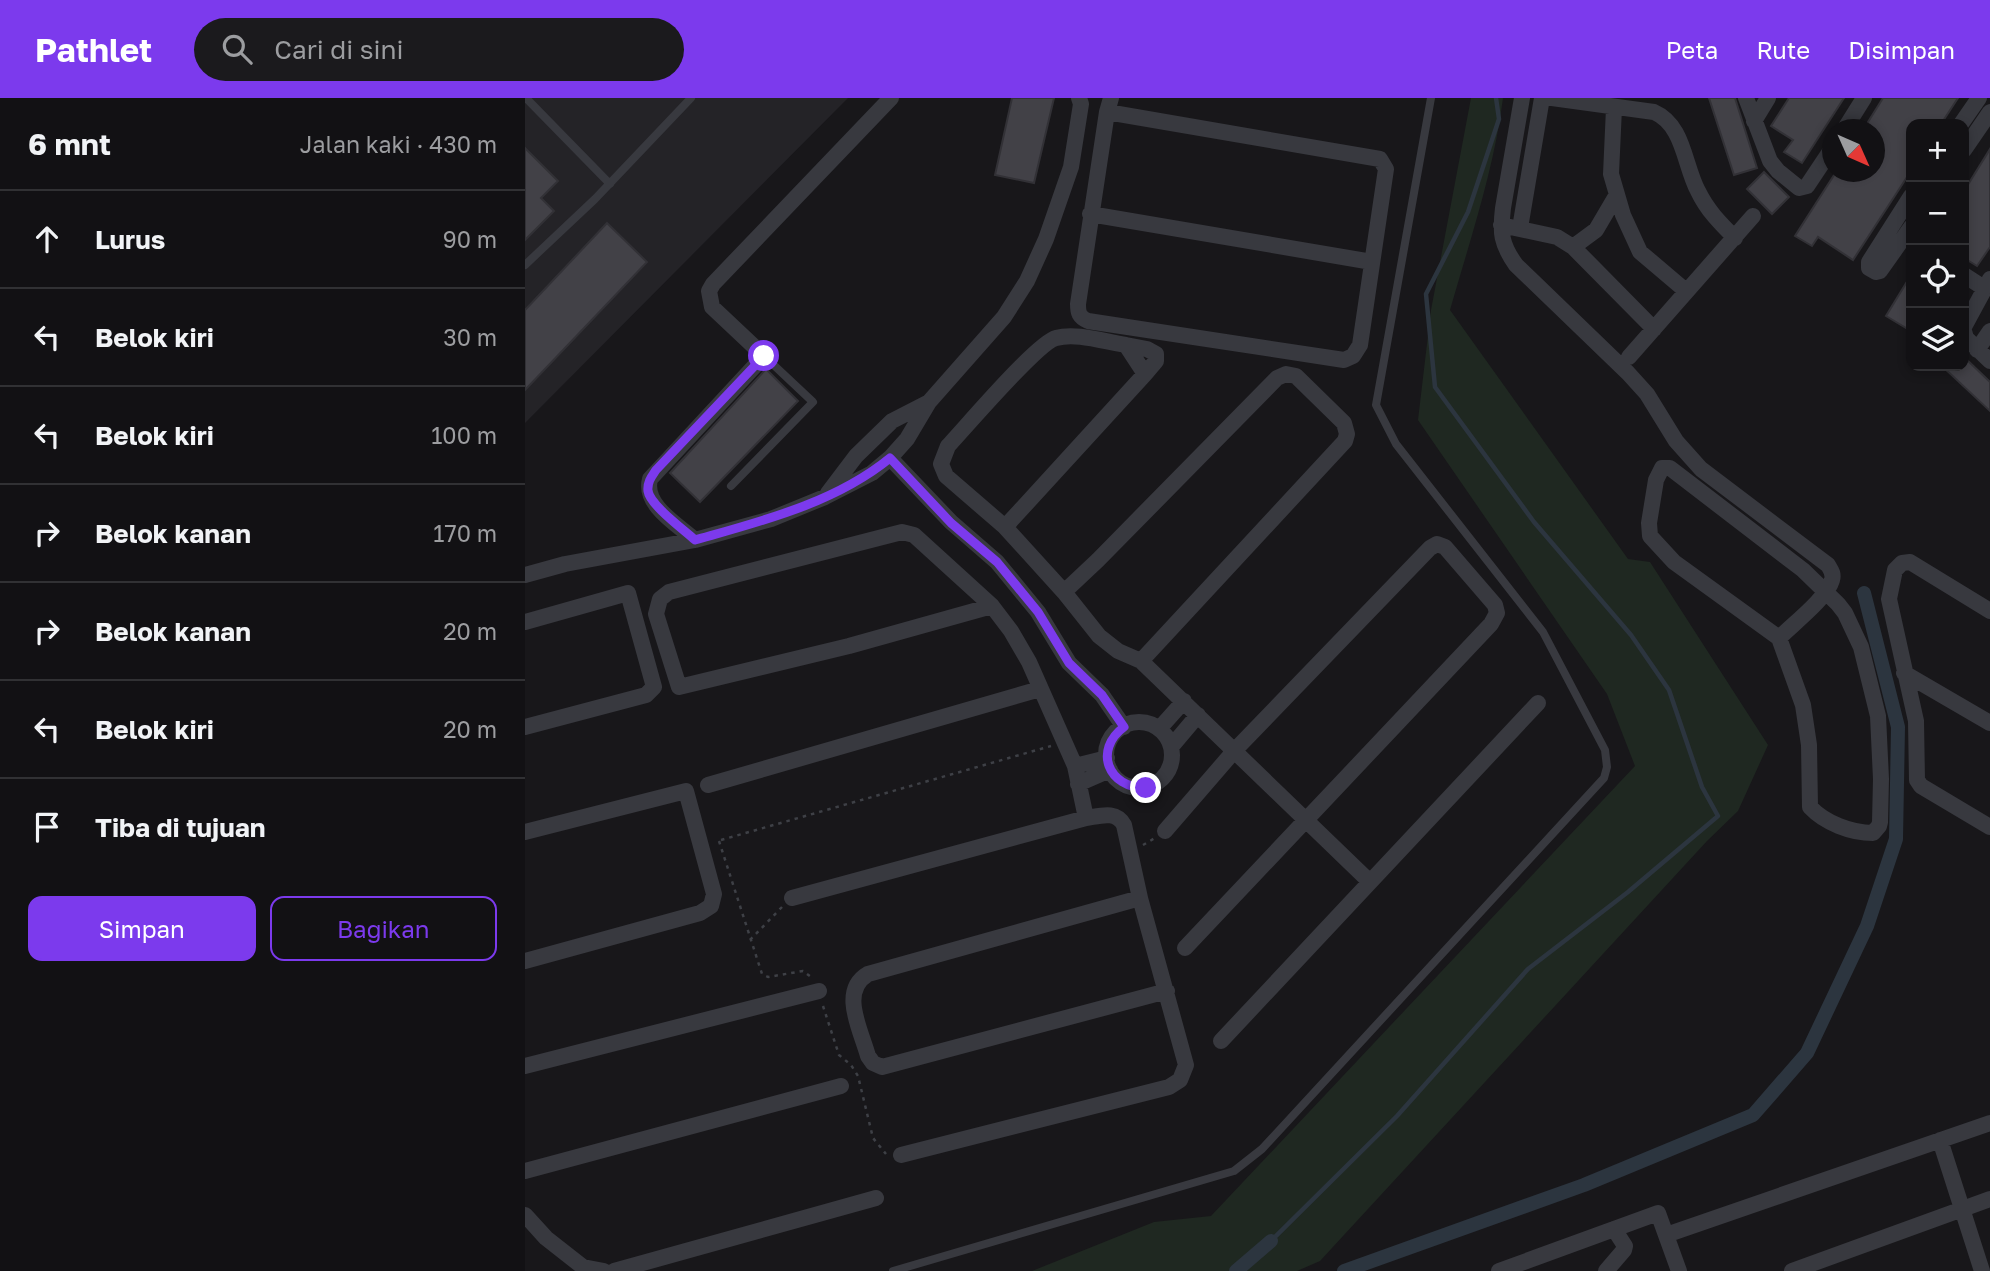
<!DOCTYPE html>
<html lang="id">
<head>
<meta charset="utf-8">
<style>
  body { margin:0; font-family:"Golos Text",sans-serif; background:#1b1a1d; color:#f1f3f6 }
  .controls { position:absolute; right:21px; top:21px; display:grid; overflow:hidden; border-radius:14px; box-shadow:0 4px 10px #0003 }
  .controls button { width:63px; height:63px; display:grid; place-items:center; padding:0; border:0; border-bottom:2px solid #313134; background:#121114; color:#f1f3f6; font:35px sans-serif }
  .compass { position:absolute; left:1297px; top:21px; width:63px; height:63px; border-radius:50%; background:#121114; box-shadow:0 4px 10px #0003; rotate:135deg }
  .stop { position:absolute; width:21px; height:21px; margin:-16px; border:5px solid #7c3aed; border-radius:50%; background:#fff }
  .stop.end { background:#7c3aed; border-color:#fff; box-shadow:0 2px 7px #0008 }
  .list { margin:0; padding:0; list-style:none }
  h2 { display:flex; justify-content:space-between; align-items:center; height:91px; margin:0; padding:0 28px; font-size:30px }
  h2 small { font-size:23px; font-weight:400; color:#9c9da0 }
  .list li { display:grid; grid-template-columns:46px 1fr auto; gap:21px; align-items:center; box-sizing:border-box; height:98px; padding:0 28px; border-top:2px solid #313134 }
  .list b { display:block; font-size:26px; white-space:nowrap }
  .list em { font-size:23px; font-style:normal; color:#9c9da0 }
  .actions { display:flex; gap:14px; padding:21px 28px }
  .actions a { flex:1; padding:16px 0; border:2px solid #7c3aed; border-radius:14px; text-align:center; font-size:24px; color:#7c3aed }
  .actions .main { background:#7c3aed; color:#fff }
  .icon { flex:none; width:38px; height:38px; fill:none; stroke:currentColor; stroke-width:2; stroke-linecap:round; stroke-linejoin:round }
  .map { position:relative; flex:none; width:1465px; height:1173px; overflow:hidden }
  header { display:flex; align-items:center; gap:42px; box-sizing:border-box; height:98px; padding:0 35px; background:#7c3aed; color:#fff }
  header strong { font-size:33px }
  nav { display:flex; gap:38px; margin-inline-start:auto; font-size:24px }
  .search { width:490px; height:63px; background:#1b1a1d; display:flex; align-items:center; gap:18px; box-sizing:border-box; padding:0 24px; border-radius:38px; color:#9c9da0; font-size:26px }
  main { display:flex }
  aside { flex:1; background:#121114 }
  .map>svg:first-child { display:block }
  .built { fill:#242327 }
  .green { fill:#1f2821 }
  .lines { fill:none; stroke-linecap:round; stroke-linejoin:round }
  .stream { stroke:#2c353f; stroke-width:4.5 }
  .canal { stroke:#2c353f; stroke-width:14 }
  .building { fill:#424147; stroke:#323136; stroke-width:2 }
  .path { stroke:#3e4046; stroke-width:2.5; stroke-dasharray:3.5 5; stroke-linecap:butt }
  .lane { stroke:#38393f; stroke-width:8 }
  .street { stroke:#38393f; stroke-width:16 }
  .route { stroke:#7c3aed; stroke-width:9 }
</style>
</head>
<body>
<header>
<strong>Pathlet</strong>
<div class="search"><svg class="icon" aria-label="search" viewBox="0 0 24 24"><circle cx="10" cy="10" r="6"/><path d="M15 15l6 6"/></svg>Cari di sini</div>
<nav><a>Peta</a><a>Rute</a><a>Disimpan</a></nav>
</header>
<main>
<aside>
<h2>6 mnt<small>Jalan kaki · 430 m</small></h2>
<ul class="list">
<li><svg class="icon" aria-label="ahead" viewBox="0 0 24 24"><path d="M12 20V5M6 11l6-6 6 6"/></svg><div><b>Lurus</b></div><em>90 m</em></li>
<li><svg class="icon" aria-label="left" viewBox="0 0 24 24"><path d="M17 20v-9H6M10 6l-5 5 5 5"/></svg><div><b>Belok kiri</b></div><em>30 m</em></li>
<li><svg class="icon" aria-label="left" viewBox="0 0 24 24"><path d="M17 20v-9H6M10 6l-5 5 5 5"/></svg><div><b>Belok kiri</b></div><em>100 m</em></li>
<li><svg class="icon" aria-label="right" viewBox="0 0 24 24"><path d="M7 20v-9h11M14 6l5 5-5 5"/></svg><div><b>Belok kanan</b></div><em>170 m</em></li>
<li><svg class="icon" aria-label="right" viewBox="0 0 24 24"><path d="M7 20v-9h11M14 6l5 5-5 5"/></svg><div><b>Belok kanan</b></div><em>20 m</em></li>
<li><svg class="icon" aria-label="left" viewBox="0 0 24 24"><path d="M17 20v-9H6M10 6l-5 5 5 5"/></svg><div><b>Belok kiri</b></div><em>20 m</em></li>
<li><svg class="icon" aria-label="arrive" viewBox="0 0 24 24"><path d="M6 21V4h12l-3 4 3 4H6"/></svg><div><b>Tiba di tujuan</b></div></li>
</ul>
<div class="actions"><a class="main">Simpan</a><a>Bagikan</a></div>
</aside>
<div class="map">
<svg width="1465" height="1173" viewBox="0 0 1465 1173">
  <rect width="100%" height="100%" fill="#18171a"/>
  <!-- built -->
  <path class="built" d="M0,0H323L0,325Z"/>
  <!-- green -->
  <path class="green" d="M946,0H978C969,72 945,142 925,212L1103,461L1125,464L1243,647L1213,713L1182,743L795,1163L772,1173H507L629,1124L686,1118L1110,668L1082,596L893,322L906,212Z"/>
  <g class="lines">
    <!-- stream -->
    <path class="stream" d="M746,1143L872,1018L1003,871L1103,794L1193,718L1177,689L1144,592L1106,537L1009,424L910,289L901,196L943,114L974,21L971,0"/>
    <!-- canal -->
    <path class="canal" d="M711,1173L746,1143
      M819,1173L1059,1087L1228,1017L1282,955L1342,828L1371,741L1373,629L1339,495"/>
  </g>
  <!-- building -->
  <path class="building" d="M487,0H529L509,85L470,77Z
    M1184,0H1210L1232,70L1209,77Z
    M1264,0H1319L1277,65L1259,54L1268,42L1246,28Z
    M1358,0H1433L1416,26H1386V73L1328,162L1293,139L1287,148L1270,138L1311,74H1349V32H1338Z
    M0,50L33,83L16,100L29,113L0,142Z
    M1465,51V149L1452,168L1439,160V93Z
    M1239,74L1264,99L1247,116L1222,91Z
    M82,125L122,164L0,292V212Z
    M1386,177V233L1361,218Z
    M1439,259L1465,284V313L1417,268H1439Z
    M241,271L273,303L175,404L145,375Z"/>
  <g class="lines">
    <!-- path -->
    <path class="path" d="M196,742L526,648
      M194,743L237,876L243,879L278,873L286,879
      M618,747L630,740
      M225,842L257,809
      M298,908L314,957L326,967L333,978L348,1040L361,1056"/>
    <!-- lane -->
    <path class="lane" d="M1,0L85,86
      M0,167L70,101L166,0
      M206,388L288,304L239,258
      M368,1173L709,1073L737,1051L1079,680L1082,669L1080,652L1018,534L871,346L851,307L906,0"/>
    <!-- street -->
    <path class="street" d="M997,0L978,110C975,135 976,146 991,167L1103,275L1122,296L1151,343L1176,371L1303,467C1306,472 1309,476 1307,482C1302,500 1268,526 1254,540
      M1027,0L1129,14C1159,27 1159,67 1173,93C1182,112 1195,125 1210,140
      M1221,0L1245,63L1253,73L1274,90L1282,88L1308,49
      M1089,10L1086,76L1098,117L1115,154L1161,193
      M582,14L855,61L861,71L835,247L828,258L819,262L563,223C554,219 553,215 553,206L582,14L586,0
      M1229,23L1243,0
      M1436,26L1454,0
      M1319,32L1339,0
      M1439,52L1465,14
      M1386,98L1344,164V170L1351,174L1355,173L1386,129
      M565,116L847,164
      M976,127L1032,139L1048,149L1129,231
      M995,130L1017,0
      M1048,149L1071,132L1091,98
      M1439,177L1459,190
      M1439,229L1465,181
      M1439,233L1441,240L1465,263
      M601,247L622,251L631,256V263L620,276
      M1452,252L1465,233
      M1104,259L1228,118
      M365,360L426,424L472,464L513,514L544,565L577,597L599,629
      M1137,370H1145L1278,472L1313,506L1320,515L1336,549L1353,618L1356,681L1355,724L1354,728L1348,735C1326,735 1300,725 1285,709L1284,647L1278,607L1254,540L1149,464L1125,438L1124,425L1131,382Z
      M303,395L331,358L367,323L404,304
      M480,429L620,276L601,247C580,244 551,234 531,240C512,245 441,329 423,348L416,366L421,378L480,429L539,494L574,538L593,553L616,563L845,784
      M170,442C152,426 118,407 125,381L239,258L187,209L184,193L188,186L366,0
      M0,477L40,466L170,442L246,421L300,399L347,375L365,360L382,341L404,304L479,219L502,183L521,141L546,69L556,6L554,0
      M539,494L573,462L752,280L761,276L771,278L819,325L822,336L820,343L616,563
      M467,508L324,548L154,589L131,516L135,501L144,494L377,434L389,437L467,508L486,533L504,564L550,668L561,720
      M1465,513L1385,464L1377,465L1370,472L1364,501L1391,623L1392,682L1396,688L1465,729
      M0,524L103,495L129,589L121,597L0,629
      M1379,575L1465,625
      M581 657a33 33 0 1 1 66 0a33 33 0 1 1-66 0Z
      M634,631L659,603
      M646,649L673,617
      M550,668L582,660
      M553,686L585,672
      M183,687L515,591
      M640,733L710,652L905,450L912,446L920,449L970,507L972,515L966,526L660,850
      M0,734L161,693L189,796L186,808L175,815L0,863
      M267,800L561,720C575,718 591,712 599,727L615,800L661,967L655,982L644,989L376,1057
      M615,800L343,876C314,893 336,932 343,958L348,965L357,969L642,893
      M696,943L1013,605
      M0,968L294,893
      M1415,1042L1457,1173
      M0,1073L316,988
      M0,1117L21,1140L58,1169L79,1173
      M1141,1137L1465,1025
      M89,1173L351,1100
      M974,1173L1133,1115L1154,1173
      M1081,1173L1099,1152L1100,1148L1089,1131
      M1267,1173L1465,1101"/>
  </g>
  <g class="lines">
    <!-- route -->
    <path class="route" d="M239,258L131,372C127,378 122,384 123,393C125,407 158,431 170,442C237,423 310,405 365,360L426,425L472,464L513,514L544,565L577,597L599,629C568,652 583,690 621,690"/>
  </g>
</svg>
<div class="controls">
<button>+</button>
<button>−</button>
<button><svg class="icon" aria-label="locate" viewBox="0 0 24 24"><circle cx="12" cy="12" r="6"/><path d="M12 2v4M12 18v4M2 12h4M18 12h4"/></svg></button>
<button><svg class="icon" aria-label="layers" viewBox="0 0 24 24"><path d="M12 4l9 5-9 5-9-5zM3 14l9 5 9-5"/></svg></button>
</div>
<svg class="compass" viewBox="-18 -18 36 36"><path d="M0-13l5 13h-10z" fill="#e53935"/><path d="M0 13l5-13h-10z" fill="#9c9da0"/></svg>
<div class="stop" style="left:239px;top:258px"></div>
<div class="stop end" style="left:621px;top:690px"></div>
</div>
</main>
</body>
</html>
